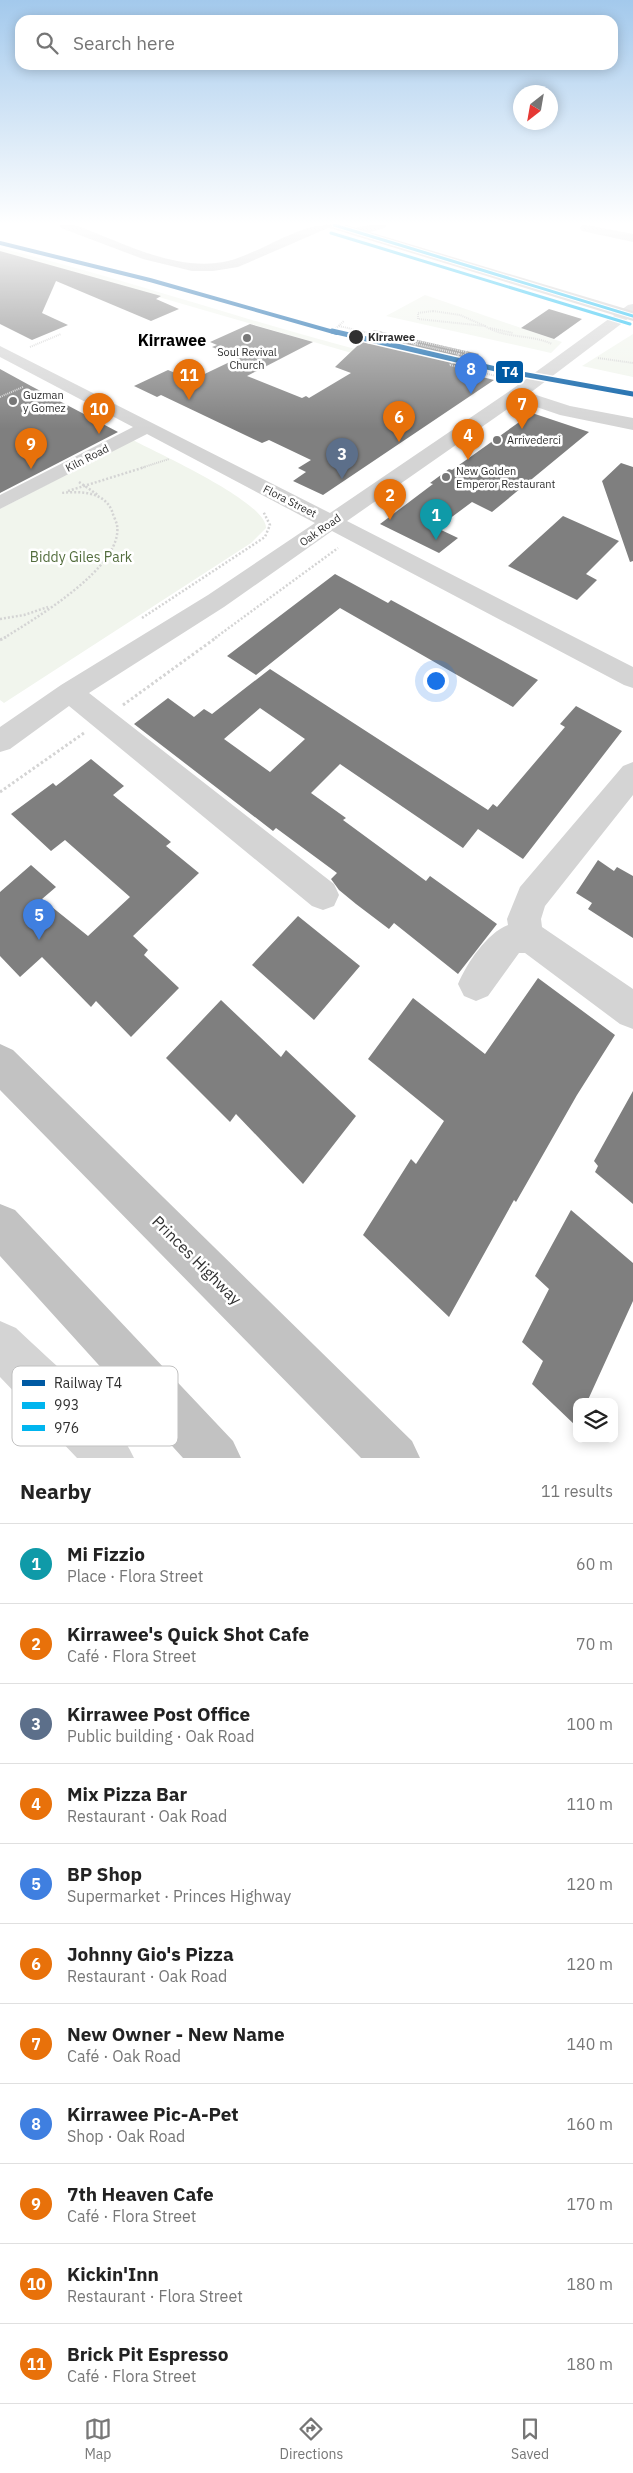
<!DOCTYPE html>
<html lang="en">
<head>
<meta charset="utf-8">
<style>
  body { margin:0; font-family:"IBM Plex Sans",sans-serif; background:#f6f6f6; color:#222 }
  .controls { position:absolute; right:15px; bottom:15px; display:grid; overflow:hidden; border-radius:10px; box-shadow:0 2px 12px #0003 }
  .controls button { width:45px; height:45px; display:grid; place-items:center; padding:0; border:0; border-bottom:1px solid #e0e0e0; background:#fff; color:#222; font:25px sans-serif }
  .compass { position:absolute; left:513px; top:85px; width:45px; height:45px; border-radius:50%; background:#fff; box-shadow:0 2px 12px #0003; rotate:211deg }
  .you { position:absolute; left:435px; top:680px; width:18px; height:18px; margin:-12px; border:4px solid #fff; border-radius:50%; background:#1a73e8; box-shadow:0 0 0 8px #1a73e833 }
  .badge { display:grid; place-items:center; width:32px; height:32px; border-radius:50%; background:#787878; color:#fff; font-size:16px; font-weight:700 }
  .pin { position:absolute; translate:-50% -41px; filter:drop-shadow(0 1px 2px #0008) }
  .pin::after { content:''; position:absolute; top:26px; width:18px; height:15px; background:inherit; clip-path:polygon(0 0,100% 0,50% 100%) }
  .list { margin:0; padding:0; list-style:none }
  h2 { display:flex; justify-content:space-between; align-items:center; height:65px; margin:0; padding:0 20px; font-size:21px }
  h2 small { font-size:16px; font-weight:400; color:#767676 }
  .list li { display:grid; grid-template-columns:32px 1fr auto; gap:15px; align-items:center; box-sizing:border-box; height:80px; padding:0 20px; border-top:1px solid #e0e0e0 }
  .list b { display:block; font-size:19px; white-space:nowrap }
  .list p { margin:0; font-size:16px; white-space:nowrap; color:#767676 }
  .list em { font-size:16px; font-style:normal; color:#767676 }
  .icon { flex:none; width:28px; height:28px; fill:none; stroke:currentColor; stroke-width:2; stroke-linecap:round; stroke-linejoin:round }
  .map { position:relative; flex:none; width:633px; height:1458px; overflow:hidden }
  .search { position:absolute; background:#fff; box-shadow:0 2px 12px #0003; left:15px; right:15px; top:15px; height:55px; display:flex; align-items:center; gap:12px; box-sizing:border-box; padding:0 18px; border-radius:15px; color:#767676; font-size:19px }
  .sheet { height:945px; background:#fff }
  nav { display:flex; justify-content:space-around; align-items:center; box-sizing:border-box; height:70px; border-top:1px solid #e0e0e0; background:#fff; font-size:14px; color:#767676 }
  nav a { display:grid; justify-items:center; gap:2px }
  nav .on { color:#787878 }
  .map>svg:first-child { display:block }
  .green { fill:#f1f5ed }
  .building { fill:#7f7f7f; fill-rule:evenodd }
  .lines { fill:none; stroke-linecap:round; stroke-linejoin:round }
  .path-far2 { stroke:#d4d4d4; stroke-width:2; stroke-dasharray:1 1; stroke-linecap:butt }
  .path-far1 { stroke:#d4d4d4; stroke-width:2.5; stroke-dasharray:2 2; stroke-linecap:butt }
  .path { stroke:#d4d4d4; stroke-width:3; stroke-dasharray:2.5 2.5; stroke-linecap:butt }
  .minor { fill:#d4d4d4; fill-rule:evenodd }
  .major { fill:#c8c8c8; fill-rule:evenodd }
  .highway { fill:#c2c2c2; fill-rule:evenodd }
  .path-bridge { stroke:#d4d4d4; stroke-width:2; stroke-dasharray:1 1; stroke-linecap:butt }
  .bus-1-casing { stroke:#fff; stroke-width:5 }
  .bus-2-casing { stroke:#fff; stroke-width:5 }
  .bus-1 { stroke:#00b5ef; stroke-width:3 }
  .bus-2 { stroke:#00b5ef; stroke-width:3 }
  .rail-1-far1-casing { stroke:#fff; stroke-width:5.5 }
  .rail-1-casing { stroke:#fff; stroke-width:8 }
  .rail-1-far1 { stroke:#005aa3; stroke-width:4 }
  .rail-1 { stroke:#005aa3; stroke-width:5 }
  .stop-dot { fill:#303030; stroke:#fff; stroke-width:2 }
  .poi-dot { fill:#787878; stroke:#fff; stroke-width:2 }
  .labels { text-anchor:middle; dominant-baseline:central; stroke-width:5; stroke-linejoin:round; paint-order:stroke }
  .far-stop-label { font-size:11px; font-weight:bold; fill:#303030; stroke:#fff; text-anchor:start }
  .far-poi-label { font-size:11px; fill:#303030; stroke:#fff; text-anchor:start }
  .far-street-label { font-size:11px; fill:#303030; stroke:#fff }
  .park-label { font-size:14px; fill:#536d3d; stroke:#fff }
  .far-district-label { font-size:16px; font-weight:bold; fill:#000; stroke:#fff }
  .near-street-label { font-size:16px; fill:#303030; stroke:#fff }
  .key { fill:#fff; stroke:#c1c1c1; stroke-width:1 }
  .key-label { font-size:14px; fill:#303030 }
  .line-badge { stroke:#fff; stroke-width:2 }
  .badge-label { font-size:14px; text-anchor:middle; font-weight:bold; fill:#fff }
</style>
</head>
<body>
<div class="map">
<svg width="633" height="1458" viewBox="0 0 633 1458">
  <rect width="100%" height="100%" fill="#fff"/>
  <!-- green -->
  <path class="green" d="M0,248C127,279 251,323 378,355L376,360L0,251Z
    M425,295L562,342L551,353L386,316Z
    M633,334V377L582,366Z
    M133,440C157,453 267,502 266,528L251,543L4,703L0,700V509Z"/>
  <!-- building -->
  <path class="building" d="M0,251L161,296L156,299L179,309L151,321L56,281L42,313L68,325L32,340L0,324Z
    M549,309L582,319L554,339L521,328Z
    M250,324L313,342L247,376L302,398L306,396L309,398L351,373L335,367L374,330L479,354L463,372L494,380L323,495L293,481L306,472L298,468L311,460L269,440L262,443L161,395L157,397L134,386L168,370L192,380L238,358L212,347L217,345L210,342Z
    M0,369L31,386L118,432L0,493Z
    M532,413L589,432L492,512L472,502L437,528L458,538L439,553L380,524L433,484L430,483L449,469L452,470Z
    M621,463L633,467V561L630,562L602,481Z
    M563,516L619,541L586,574L597,580L577,600L508,566Z
    M335,574L388,603L391,600L538,680L513,707L340,608L256,675L227,656Z
    M270,669L488,810L493,804L497,807L565,727L560,724L576,706L622,731L523,859L478,829L463,848L340,764L311,793L346,818L343,820L426,881L430,876L497,924L458,974L394,923L389,929L356,904L339,890L331,879L337,873L276,828L273,831L134,724L168,698L194,717L204,709L212,714ZM260,708L305,739L270,772L224,739Z
    M91,759L124,786L113,795L171,842L166,846L199,873L133,936L148,950L144,955L179,988L131,1037L96,1001L91,1007L42,957L20,977L0,956V892L31,865L56,887L42,899L88,936L130,897L65,840L51,851L11,814L53,783L56,786Z
    M598,860L614,871L617,867L633,876V938L588,909L592,903L576,893Z
    M298,916L360,966L314,1020L252,965Z
    M538,978L615,1035L577,1095L516,1202L514,1200L449,1317L363,1235L411,1159L416,1164L444,1121L368,1059L413,998L485,1054Z
    M221,1000L281,1057L286,1050L356,1116L303,1184L236,1114L230,1122L166,1058Z
    M633,1091V1204L595,1172L598,1166L594,1161Z
    M571,1210L633,1263V1301L587,1402H577L576,1426L532,1384L543,1361L522,1342L549,1289L535,1276Z"/>
  <g class="lines">
    <!-- path-far2 -->
    <path class="path-far2" d="M433,311L460,315L485,326L418,319V313Z
      M339,326L459,354
      M485,326C505,339 531,334 552,344
      M490,328L513,333
      M334,330L344,321
      M30,347L61,334
      M466,352L418,341L413,347L461,358L468,351
      M598,358L633,363
      M450,365L504,378
      M0,397L23,387
      M141,468L169,459"/>
    <!-- path-far1 -->
    <path class="path-far1" d="M79,482L98,495
      M68,491L145,467
      M142,618L265,537L270,525L263,511
      M0,619L24,615L48,607
      M4,638C34,619 124,567 117,525C116,521 113,515 112,511C104,491 79,491 61,493
      M215,638L338,548"/>
    <!-- path -->
    <path class="path" d="M0,640L6,637
      M123,705L217,637
      M0,792L84,733"/>
    <!-- minor -->
    <path class="minor" d="M59,225H75C122,242 177,273 228,261C261,253 302,221 335,225L238,267L213,271H192L143,259L61,228Z
      M369,225H387L385,228L359,235L353,231L355,228Z
      M582,225H587L633,234V242L582,231L580,228Z
      M633,304V315L530,393L570,406L633,418V430L560,415L519,401L347,521L633,667V688L624,685L332,531L224,607L89,693L334,884L339,895L334,906L323,910L312,906L69,706L10,749L0,752V727L61,685L208,595L315,523L147,434L0,509V495L133,427L0,357V346L330,513L511,390L628,305Z
      M633,762V795L545,906L541,919L542,927L633,989V1029L620,1024L525,953H519L488,996L476,1001L464,996L458,984C467,963 487,933 508,925L507,919L520,887L623,766Z
      M0,1321L16,1328C51,1362 115,1414 134,1458H77L0,1377Z"/>
    <!-- major -->
    <path class="major" d="M328,225H346L633,311V321L330,228Z"/>
    <!-- highway -->
    <path class="highway" d="M0,1044L13,1050L412,1441L420,1458H361L0,1090Z
      M0,1204L15,1210L233,1441L241,1458H183L0,1256Z"/>
    <!-- path-bridge -->
    <path class="path-bridge" d="M450,365L459,354L471,357"/>
    <defs>
      <path id="bus-1" d="M334,225L633,316"/>
      <path id="bus-2" d="M331,233L630,324"/>
    </defs>
    <!-- bus-1 casing -->
    <use href="#bus-1" class="bus-1-casing"/>
    <!-- bus-2 casing -->
    <use href="#bus-2" class="bus-2-casing"/>
    <!-- bus-1 -->
    <use href="#bus-1" class="bus-1"/>
    <!-- bus-2 -->
    <use href="#bus-2" class="bus-2"/>
    <defs>
      <path id="rail-1-far1" d="M0,243L150,280L337,333"/>
      <path id="rail-1" d="M332,331L500,370L633,394"/>
    </defs>
    <!-- rail-1-far1 casing -->
    <use href="#rail-1-far1" class="rail-1-far1-casing"/>
    <!-- rail-1 casing -->
    <use href="#rail-1" class="rail-1-casing"/>
    <!-- rail-1-far1 -->
    <use href="#rail-1-far1" class="rail-1-far1"/>
    <!-- rail-1 -->
    <use href="#rail-1" class="rail-1"/>
  </g>
  <!-- sky -->
  <linearGradient id="sky" x2="0" y2="1"><stop stop-color="#a3c9ec"/><stop offset="0.52" stop-color="#fff"/><stop offset="1" stop-color="#fff" stop-opacity="0"/></linearGradient>
  <rect width="633" height="429" fill="url(#sky)"/>
  <!-- markers -->
  <circle class="stop-dot" cx="356" cy="337" r="8"/>
  <g class="poi-dot">
    <circle cx="247" cy="338" r="5"/>
    <circle cx="13" cy="401" r="5"/>
    <circle cx="497" cy="440" r="5"/>
    <circle cx="446" cy="477" r="5"/>
  </g>
  <g class="labels">
    <!-- far-stop labels -->
    <g class="far-stop-label">
      <text x="368" y="337">Kirrawee</text>
    </g>
    <!-- far-poi labels -->
    <g class="far-poi-label">
      <text x="247" y="352" text-anchor="middle">Soul Revival<tspan x="247" dy="13">Church</tspan></text>
      <text x="23" y="395">Guzman<tspan x="23" dy="13">y Gomez</tspan></text>
      <text x="507" y="440">Arrivederci</text>
      <text x="456" y="471">New Golden<tspan x="456" dy="13">Emperor Restaurant</tspan></text>
    </g>
    <!-- far-street labels -->
    <g class="far-street-label">
      <text transform="translate(87 458) rotate(-27)">Kiln Road</text>
      <text transform="translate(290 501) rotate(27)">Flora Street</text>
      <text transform="translate(320 530) rotate(-35)">Oak Road</text>
    </g>
    <!-- park labels -->
    <g class="park-label">
      <text x="81" y="557">Biddy Giles Park</text>
    </g>
    <!-- far-district labels -->
    <g class="far-district-label">
      <text x="172" y="340">Kirrawee</text>
    </g>
    <!-- near-street labels -->
    <g class="near-street-label">
      <text transform="translate(197 1260) rotate(45)">Princes Highway</text>
    </g>
  </g>
  <!-- legend -->
  <rect x="12" y="1366" width="166" height="80" rx="8" class="key"/>
  <rect x="22" y="1380" width="23" height="6" fill="#005aa3"/>
  <rect x="22" y="1402" width="23" height="7" fill="#00b5ef"/>
  <rect x="22" y="1425" width="23" height="6" fill="#00b5ef"/>
  <g class="key-label">
    <text x="54" y="1388">Railway T4</text>
    <text x="54" y="1410">993</text>
    <text x="54" y="1433">976</text>
  </g>
  <rect class="line-badge" x="495" y="360" width="29" height="24" rx="5" fill="#005aa3"/>
  <g class="badge-label">
    <text x="510" y="377">T4</text>
  </g>
</svg>
<div class="controls">
<button><svg class="icon" aria-label="layers" viewBox="0 0 24 24"><path d="M12 4l9 5-9 5-9-5zM3 14l9 5 9-5"/></svg></button>
</div>
<svg class="compass" viewBox="-18 -18 36 36"><path d="M0-13l5 13h-10z" fill="#e53935"/><path d="M0 13l5-13h-10z" fill="#767676"/></svg>
<div class="you"></div>
<div class="pin badge" style="left:436px;top:540px;background:#0f9aa8">1</div>
<div class="pin badge" style="left:390px;top:520px;background:#e8710a">2</div>
<div class="pin badge" style="left:342px;top:479px;background:#5c6f8a">3</div>
<div class="pin badge" style="left:468px;top:460px;background:#e8710a">4</div>
<div class="pin badge" style="left:39px;top:940px;background:#3f7fe0">5</div>
<div class="pin badge" style="left:399px;top:442px;background:#e8710a">6</div>
<div class="pin badge" style="left:522px;top:429px;background:#e8710a">7</div>
<div class="pin badge" style="left:471px;top:394px;background:#3f7fe0">8</div>
<div class="pin badge" style="left:31px;top:469px;background:#e8710a">9</div>
<div class="pin badge" style="left:99px;top:434px;background:#e8710a">10</div>
<div class="pin badge" style="left:189px;top:400px;background:#e8710a">11</div>
<div class="search"><svg class="icon" aria-label="search" viewBox="0 0 24 24"><circle cx="10" cy="10" r="6"/><path d="M15 15l6 6"/></svg>Search here</div>
</div>
<section class="sheet">
<h2>Nearby<small>11 results</small></h2>
<ul class="list">
<li><span class="badge" style="background:#0f9aa8">1</span><div><b>Mi Fizzio</b><p>Place · Flora Street</p></div><em>60 m</em></li>
<li><span class="badge" style="background:#e8710a">2</span><div><b>Kirrawee's Quick Shot Cafe</b><p>Café · Flora Street</p></div><em>70 m</em></li>
<li><span class="badge" style="background:#5c6f8a">3</span><div><b>Kirrawee Post Office</b><p>Public building · Oak Road</p></div><em>100 m</em></li>
<li><span class="badge" style="background:#e8710a">4</span><div><b>Mix Pizza Bar</b><p>Restaurant · Oak Road</p></div><em>110 m</em></li>
<li><span class="badge" style="background:#3f7fe0">5</span><div><b>BP Shop</b><p>Supermarket · Princes Highway</p></div><em>120 m</em></li>
<li><span class="badge" style="background:#e8710a">6</span><div><b>Johnny Gio's Pizza</b><p>Restaurant · Oak Road</p></div><em>120 m</em></li>
<li><span class="badge" style="background:#e8710a">7</span><div><b>New Owner - New Name</b><p>Café · Oak Road</p></div><em>140 m</em></li>
<li><span class="badge" style="background:#3f7fe0">8</span><div><b>Kirrawee Pic-A-Pet</b><p>Shop · Oak Road</p></div><em>160 m</em></li>
<li><span class="badge" style="background:#e8710a">9</span><div><b>7th Heaven Cafe</b><p>Café · Flora Street</p></div><em>170 m</em></li>
<li><span class="badge" style="background:#e8710a">10</span><div><b>Kickin'Inn</b><p>Restaurant · Flora Street</p></div><em>180 m</em></li>
<li><span class="badge" style="background:#e8710a">11</span><div><b>Brick Pit Espresso</b><p>Café · Flora Street</p></div><em>180 m</em></li>
</ul>
</section>
<nav>
<a class="on"><svg class="icon" aria-label="map" viewBox="0 0 24 24"><path d="M3 6l6-2 6 2 6-2v14l-6 2-6-2-6 2zM9 4v14M15 6v14"/></svg>Map</a>
<a><svg class="icon" aria-label="directions" viewBox="0 0 24 24"><path d="M12 3l9 9-9 9-9-9zM9 14v-3h6M13 9l2 2-2 2"/></svg>Directions</a>
<a><svg class="icon" aria-label="saved" viewBox="0 0 24 24"><path d="M7 4h10v16l-5-4-5 4z"/></svg>Saved</a>
</nav>
</body>
</html>
